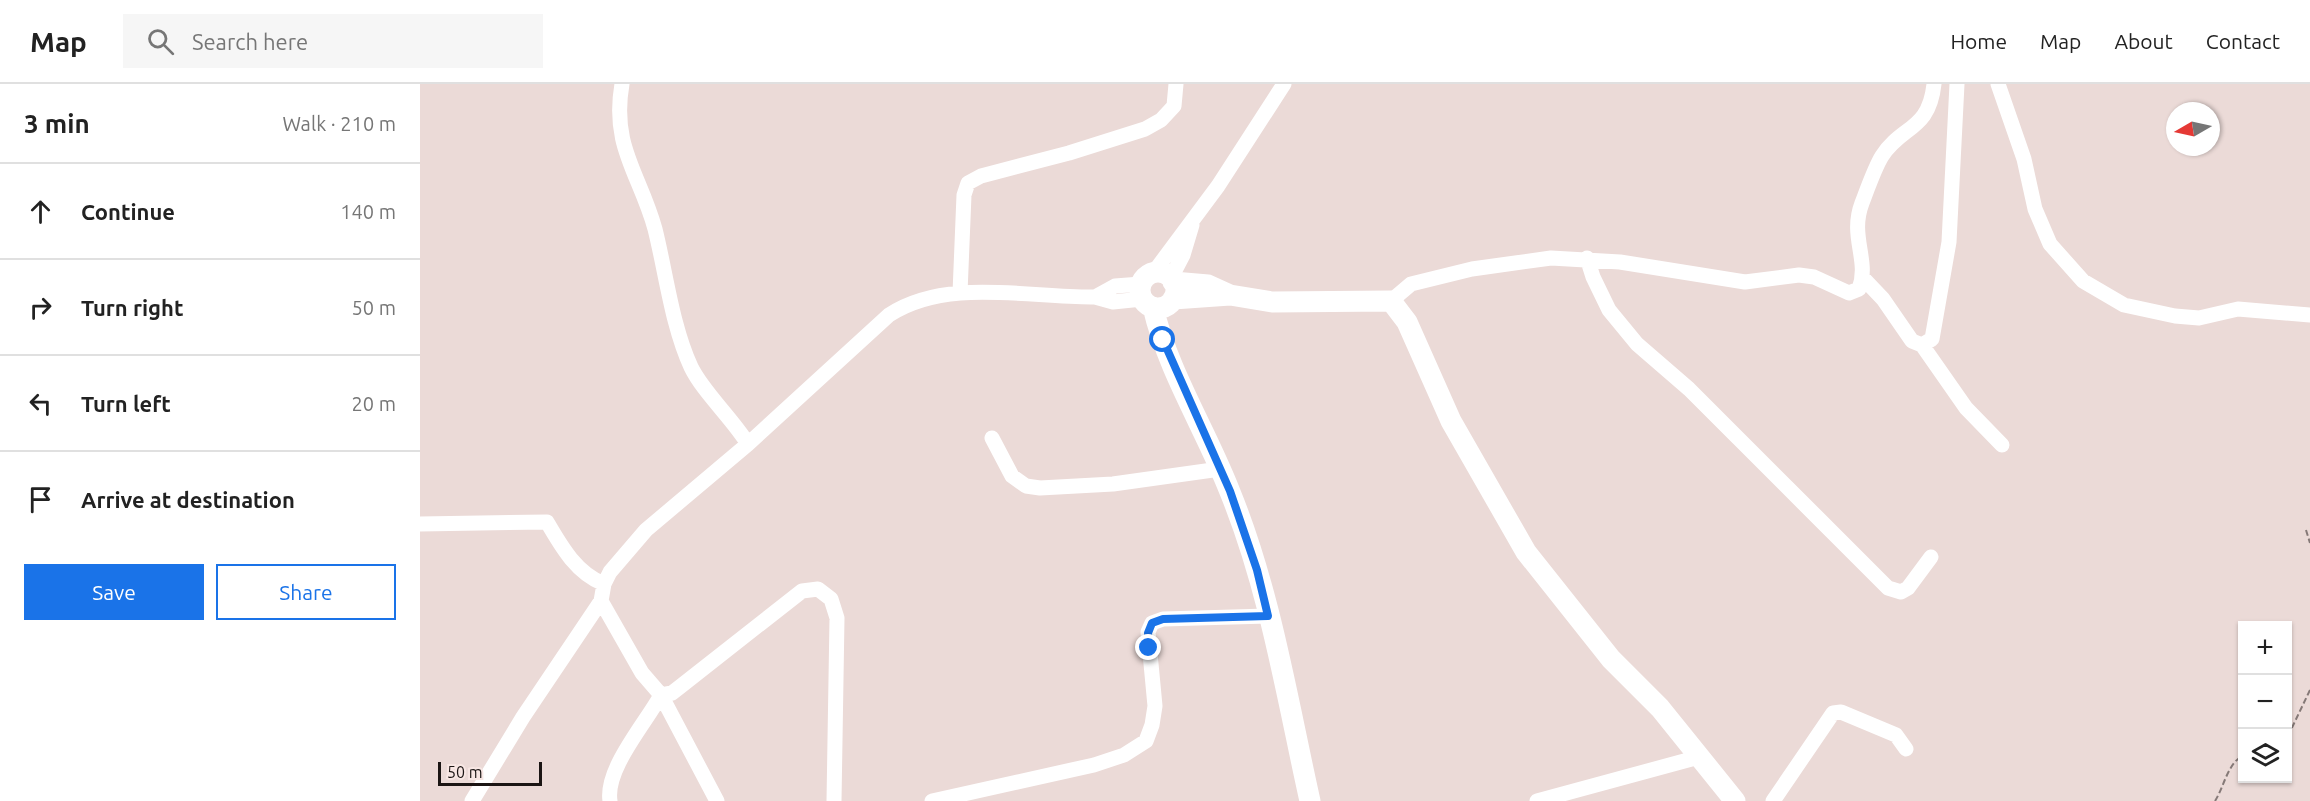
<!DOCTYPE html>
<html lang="en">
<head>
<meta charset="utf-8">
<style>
  body { margin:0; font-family:Ubuntu,sans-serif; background:#f6f6f6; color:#222 }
  .controls { position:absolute; right:18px; bottom:18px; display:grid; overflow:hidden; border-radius:0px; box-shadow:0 2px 4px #0004 }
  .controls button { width:54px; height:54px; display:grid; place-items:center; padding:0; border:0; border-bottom:2px solid #e0e0e0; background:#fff; color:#222; font:30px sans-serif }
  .compass { position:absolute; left:1746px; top:18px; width:54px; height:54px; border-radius:50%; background:#fff; box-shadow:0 2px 4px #0004; rotate:261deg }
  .scale { position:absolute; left:18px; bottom:15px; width:104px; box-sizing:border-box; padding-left:6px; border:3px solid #1b1514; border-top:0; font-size:16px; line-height:21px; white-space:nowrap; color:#1b1514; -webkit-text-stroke:4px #f8e7e4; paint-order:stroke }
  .stop { position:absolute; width:18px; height:18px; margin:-14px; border:4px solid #1a73e8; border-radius:50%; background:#fff }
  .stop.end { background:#1a73e8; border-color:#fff; box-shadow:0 2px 6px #0008 }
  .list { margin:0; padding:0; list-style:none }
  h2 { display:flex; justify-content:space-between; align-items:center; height:78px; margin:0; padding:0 24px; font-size:26px }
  h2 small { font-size:20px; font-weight:400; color:#767676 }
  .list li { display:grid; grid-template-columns:39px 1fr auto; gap:18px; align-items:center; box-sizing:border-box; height:96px; padding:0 24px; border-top:2px solid #e0e0e0 }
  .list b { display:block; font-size:22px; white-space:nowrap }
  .list em { font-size:20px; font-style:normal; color:#767676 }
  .actions { display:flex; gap:12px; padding:18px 24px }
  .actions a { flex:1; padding:14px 0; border:2px solid #1a73e8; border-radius:0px; text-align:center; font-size:21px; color:#1a73e8 }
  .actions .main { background:#1a73e8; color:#fff }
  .icon { flex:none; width:33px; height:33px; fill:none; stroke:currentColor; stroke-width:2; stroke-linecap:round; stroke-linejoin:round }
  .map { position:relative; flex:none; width:1890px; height:717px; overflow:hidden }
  header { display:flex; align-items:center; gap:36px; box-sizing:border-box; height:84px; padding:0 30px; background:#fff; border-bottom:2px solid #e0e0e0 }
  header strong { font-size:28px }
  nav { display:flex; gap:33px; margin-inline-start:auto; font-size:21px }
  .search { width:420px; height:54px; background:#f6f6f6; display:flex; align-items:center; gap:15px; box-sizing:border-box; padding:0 21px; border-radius:0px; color:#767676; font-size:22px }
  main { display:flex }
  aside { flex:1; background:#fff }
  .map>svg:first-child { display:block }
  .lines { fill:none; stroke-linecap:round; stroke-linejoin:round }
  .path { stroke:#857977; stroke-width:2; stroke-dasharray:6 3; stroke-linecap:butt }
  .street { stroke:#fff; stroke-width:15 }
  .secondary { stroke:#fff; stroke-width:21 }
  .route { stroke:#1a73e8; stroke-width:8 }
</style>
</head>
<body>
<header>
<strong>Map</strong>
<div class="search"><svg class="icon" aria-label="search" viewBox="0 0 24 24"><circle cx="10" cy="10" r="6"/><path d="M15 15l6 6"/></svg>Search here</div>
<nav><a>Home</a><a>Map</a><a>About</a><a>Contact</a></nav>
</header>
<main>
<aside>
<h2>3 min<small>Walk · 210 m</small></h2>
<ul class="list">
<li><svg class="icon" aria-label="ahead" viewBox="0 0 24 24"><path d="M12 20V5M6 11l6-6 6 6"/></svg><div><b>Continue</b></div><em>140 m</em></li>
<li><svg class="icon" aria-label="right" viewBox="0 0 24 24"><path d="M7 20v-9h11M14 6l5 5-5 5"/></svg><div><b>Turn right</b></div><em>50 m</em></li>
<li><svg class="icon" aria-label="left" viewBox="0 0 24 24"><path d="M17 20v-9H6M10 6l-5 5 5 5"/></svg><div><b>Turn left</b></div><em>20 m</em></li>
<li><svg class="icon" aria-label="arrive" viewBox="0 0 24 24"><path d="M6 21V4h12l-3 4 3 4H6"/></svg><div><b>Arrive at destination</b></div></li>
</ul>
<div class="actions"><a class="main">Save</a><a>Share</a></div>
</aside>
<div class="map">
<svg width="1890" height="717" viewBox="0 0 1890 717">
  <rect width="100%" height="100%" fill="#ebdad7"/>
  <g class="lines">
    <!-- path -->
    <path class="path" d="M1886,446L1890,459
      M1868,652L1890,606
      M1795,717C1804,703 1807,681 1822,672"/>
    <!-- street -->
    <path class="street" d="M202,0C191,63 220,90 235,145C246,189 252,242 271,283C283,308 312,334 328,360
      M1578,0L1604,75L1615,125L1630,160L1663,197L1704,221L1755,232L1779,234L1818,225L1890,231
      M1167,174L1173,193L1189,226L1217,260L1269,305L1468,504L1481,508L1488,504L1511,473
      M734,188L798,102L864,0
      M751,194L763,171L772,141
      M1443,194L1463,215L1492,257L1502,261L1512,255L1529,158L1537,0
      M540,209L544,111L548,99L561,92L649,69L725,45L741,36L754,22L756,0
      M675,213L695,202L721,200
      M971,217L991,200L1052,185L1131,174L1200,178L1325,198L1379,191L1394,193L1429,209L1439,205C1450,176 1429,153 1442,119C1447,106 1455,83 1462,72C1482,41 1509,47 1514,0
      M1502,261L1546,324L1582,361
      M572,354L592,392L606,402L620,404L693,400L800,385
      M0,440L127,438C141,462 156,489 184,500
      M181,517L222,589L241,611L297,717
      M241,611L252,609L261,602L382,507L398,505L411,515L417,534L414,717
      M52,717L103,633L181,517L184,500L190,488L226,446L328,360L469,231C527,193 609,214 675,213L693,218L722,215
      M190,717C185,685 225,640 241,611
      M512,717L674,681L704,671L726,657L732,641L735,622L728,548L732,539L743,535L848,532
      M1117,717L1279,673
      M1353,717L1413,629L1421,628L1476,651L1486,665"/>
    <!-- secondary -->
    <path class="secondary" d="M720 206a18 18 0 1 1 36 0a18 18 0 1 1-36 0Z
      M753,198L788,201L810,211L852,218L971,217L987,238L1031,337L1106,468L1191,575L1240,624L1315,717
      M753,215L810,211
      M733,223C748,288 786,346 810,408C850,506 867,614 890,717"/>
  </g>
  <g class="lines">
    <!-- route -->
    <path class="route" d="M729,564L728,549L732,539L743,535L848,532L837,486L810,407L743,256"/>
  </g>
</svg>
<div class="controls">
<button>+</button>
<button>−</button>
<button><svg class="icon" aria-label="layers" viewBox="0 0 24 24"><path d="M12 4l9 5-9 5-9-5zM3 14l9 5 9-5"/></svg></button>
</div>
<svg class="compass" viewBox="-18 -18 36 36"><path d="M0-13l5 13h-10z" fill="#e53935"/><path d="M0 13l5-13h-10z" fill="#767676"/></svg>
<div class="scale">50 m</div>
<div class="stop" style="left:743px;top:256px"></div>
<div class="stop end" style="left:729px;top:564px"></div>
</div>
</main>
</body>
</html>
